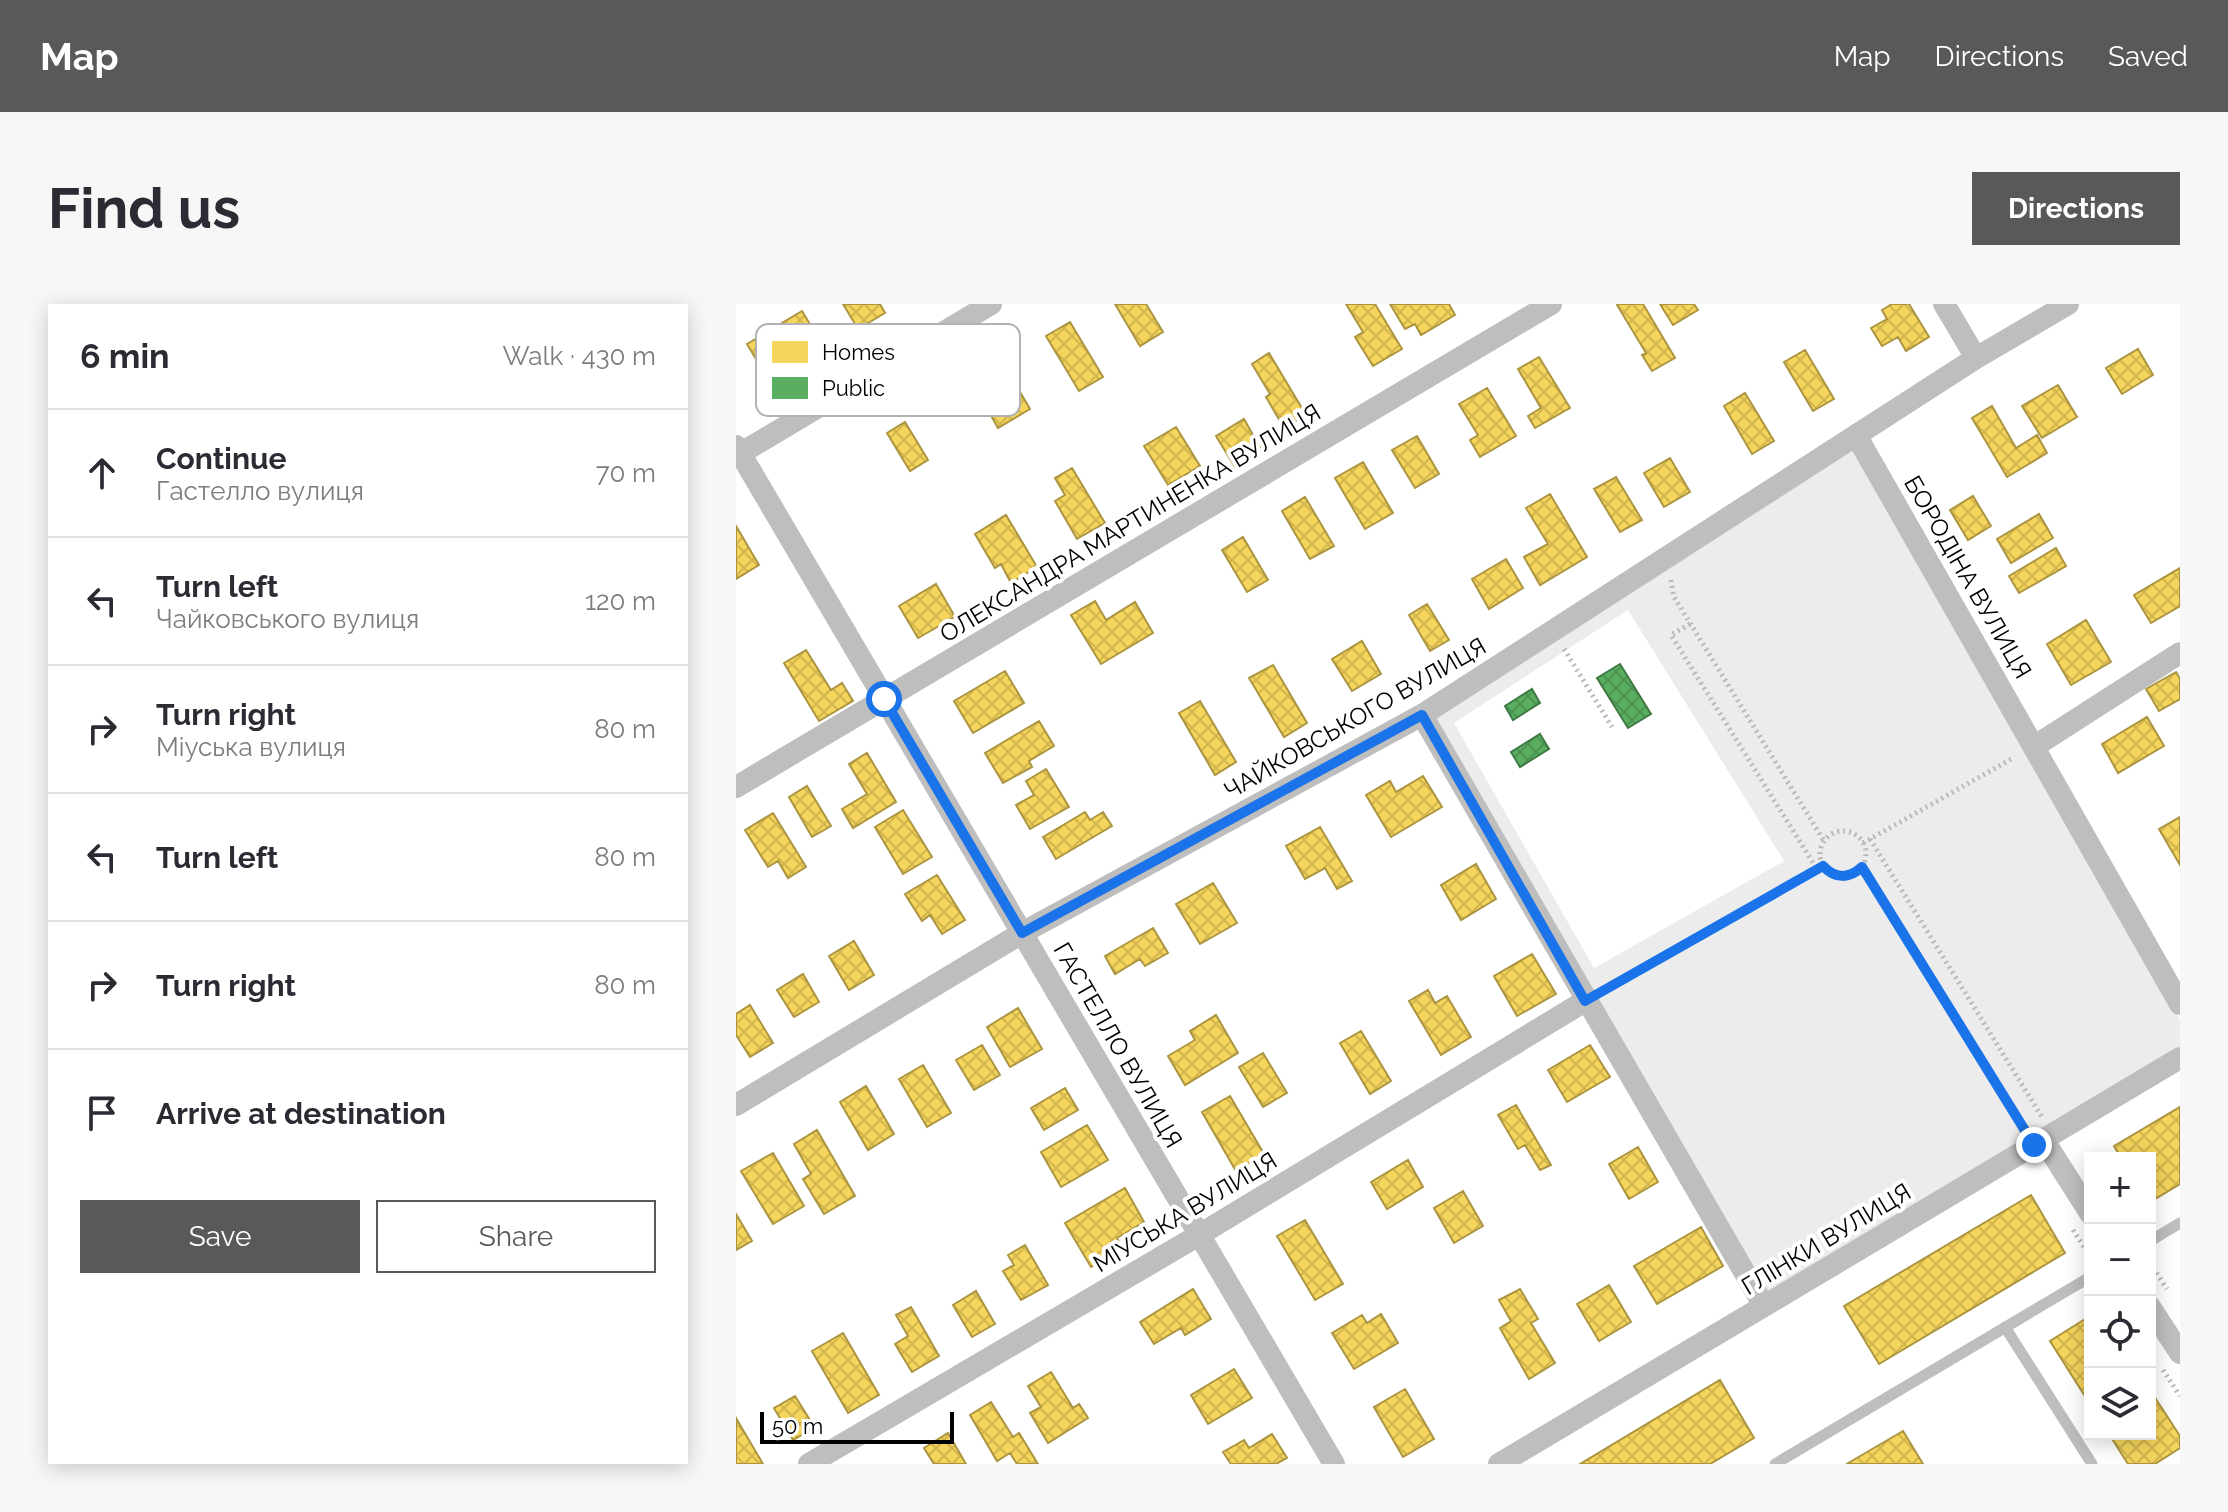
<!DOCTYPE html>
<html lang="en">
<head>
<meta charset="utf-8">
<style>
  body { margin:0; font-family:Raleway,sans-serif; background:#f7f7f7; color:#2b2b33 }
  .controls { position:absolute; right:24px; bottom:24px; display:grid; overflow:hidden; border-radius:0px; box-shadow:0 4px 20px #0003 }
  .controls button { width:72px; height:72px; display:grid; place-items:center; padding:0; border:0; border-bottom:2px solid #e1e1e2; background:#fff; color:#2b2b33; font:40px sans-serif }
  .scale { position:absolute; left:24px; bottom:20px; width:194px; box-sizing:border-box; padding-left:8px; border:4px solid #000; border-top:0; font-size:22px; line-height:28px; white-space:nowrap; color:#000; -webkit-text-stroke:6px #fff; paint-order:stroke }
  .stop { position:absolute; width:24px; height:24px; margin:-18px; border:6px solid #1a73e8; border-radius:50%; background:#fff }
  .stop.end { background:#1a73e8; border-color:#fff; box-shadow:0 2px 8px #0008 }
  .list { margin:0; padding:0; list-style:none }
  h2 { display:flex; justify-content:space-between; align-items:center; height:104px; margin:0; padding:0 32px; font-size:34px }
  h2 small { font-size:26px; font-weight:400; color:#7c7c81 }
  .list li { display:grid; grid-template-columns:52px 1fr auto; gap:24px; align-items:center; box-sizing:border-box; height:128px; padding:0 32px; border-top:2px solid #e1e1e2 }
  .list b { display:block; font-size:30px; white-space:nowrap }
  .list p { margin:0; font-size:26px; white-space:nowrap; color:#7c7c81 }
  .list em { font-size:26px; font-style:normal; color:#7c7c81 }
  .actions { display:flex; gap:16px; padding:24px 32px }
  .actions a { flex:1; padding:18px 0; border:2px solid #595959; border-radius:0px; text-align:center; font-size:28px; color:#595959 }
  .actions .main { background:#595959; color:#fff }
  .icon { flex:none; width:44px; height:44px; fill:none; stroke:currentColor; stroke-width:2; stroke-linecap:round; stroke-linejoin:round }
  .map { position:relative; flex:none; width:1444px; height:1160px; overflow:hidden; border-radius:0px }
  header { display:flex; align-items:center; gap:48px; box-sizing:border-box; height:112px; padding:0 40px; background:#595959; color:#fff }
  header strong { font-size:38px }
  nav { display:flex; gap:44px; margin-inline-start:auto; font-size:28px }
  .intro { display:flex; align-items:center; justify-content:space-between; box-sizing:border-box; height:192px; padding:0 48px }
  h1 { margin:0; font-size:56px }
  .button { padding:20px 36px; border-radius:0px; background:#595959; color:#fff; font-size:28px; font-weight:700 }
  main { display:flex; gap:48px; padding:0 48px }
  aside { flex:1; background:#fff; border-radius:0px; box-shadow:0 4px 20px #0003 }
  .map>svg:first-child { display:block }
  .green { fill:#ececec; fill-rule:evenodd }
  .homes { fill:url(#homes-cross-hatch); stroke:#ac9540; stroke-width:2 }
  .public { fill:url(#public-cross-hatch); stroke:#3f7a44; stroke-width:2 }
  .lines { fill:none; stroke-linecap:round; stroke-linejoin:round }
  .path { stroke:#b9b9b9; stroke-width:5; stroke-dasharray:2 4; stroke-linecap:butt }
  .service { stroke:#bebebe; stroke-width:11 }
  .minor { stroke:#bebebe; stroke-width:22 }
  .route { stroke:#1a73e8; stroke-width:10 }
  .labels { text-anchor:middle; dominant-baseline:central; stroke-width:8; stroke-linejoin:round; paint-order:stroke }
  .street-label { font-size:24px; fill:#000; stroke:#fff }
  .key { fill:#fff; stroke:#b2b2b2; stroke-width:2 }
  .key-label { font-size:22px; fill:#000 }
</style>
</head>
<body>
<header>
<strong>Map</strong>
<nav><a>Map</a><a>Directions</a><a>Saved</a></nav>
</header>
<div class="intro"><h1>Find us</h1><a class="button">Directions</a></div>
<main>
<aside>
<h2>6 min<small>Walk · 430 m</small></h2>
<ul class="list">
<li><svg class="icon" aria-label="ahead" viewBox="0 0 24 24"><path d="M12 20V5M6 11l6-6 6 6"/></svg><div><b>Continue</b><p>Гастелло вулиця</p></div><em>70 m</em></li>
<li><svg class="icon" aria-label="left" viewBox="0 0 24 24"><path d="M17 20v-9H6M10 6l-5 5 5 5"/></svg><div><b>Turn left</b><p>Чайковського вулиця</p></div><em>120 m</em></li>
<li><svg class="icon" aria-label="right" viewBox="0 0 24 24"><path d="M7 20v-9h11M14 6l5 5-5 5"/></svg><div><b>Turn right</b><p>Міуська вулиця</p></div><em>80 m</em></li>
<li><svg class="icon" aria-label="left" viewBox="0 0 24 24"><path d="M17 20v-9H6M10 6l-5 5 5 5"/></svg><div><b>Turn left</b></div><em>80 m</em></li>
<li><svg class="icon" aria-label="right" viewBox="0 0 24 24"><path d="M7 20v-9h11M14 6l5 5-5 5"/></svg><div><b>Turn right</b></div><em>80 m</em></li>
<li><svg class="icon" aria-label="arrive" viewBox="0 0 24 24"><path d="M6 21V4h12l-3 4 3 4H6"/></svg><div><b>Arrive at destination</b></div></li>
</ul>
<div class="actions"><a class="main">Save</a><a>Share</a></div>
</aside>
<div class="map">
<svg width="1444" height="1160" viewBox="0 0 1444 1160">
  <defs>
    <pattern id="homes-cross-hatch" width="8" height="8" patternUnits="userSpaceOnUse" patternTransform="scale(2)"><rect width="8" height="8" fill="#f6d55c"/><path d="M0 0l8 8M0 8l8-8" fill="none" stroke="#d1b54e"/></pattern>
    <pattern id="public-cross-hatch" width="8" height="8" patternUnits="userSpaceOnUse" patternTransform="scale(2)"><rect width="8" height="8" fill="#5aae61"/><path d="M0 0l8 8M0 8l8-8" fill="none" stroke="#4c9452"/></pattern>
  </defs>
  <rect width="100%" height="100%" fill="#fff"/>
  <!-- green -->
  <path class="green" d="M1118,142L1444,715V746L1031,992L695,415ZM892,306L1048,557L858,664L718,419Z"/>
  <!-- homes -->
  <path class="homes" d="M107,0H144L149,9L122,25Z
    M379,0H410L427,28L404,42Z
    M610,0H639L666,45L637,62L619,33L627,28Z
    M654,0H713L719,11L685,31L679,20L669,25Z
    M882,0H907L939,54L916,67L906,51L910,49L881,1Z
    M924,0H958L962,6L937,21Z
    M1156,0H1173L1193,33L1170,47L1162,33L1146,42L1135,24L1151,15L1146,6Z
    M66,7L95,55L53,80L42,62L29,70L11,40Z
    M334,18L367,73L343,87L310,32Z
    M1402,45L1417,71L1386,90L1370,64Z
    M1069,46L1098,95L1077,107L1048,58Z
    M533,49L570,111L548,124L530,93L534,90L516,60Z
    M803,53L834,104L799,124L792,112L805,104L782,65Z
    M267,59L294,105L262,124L244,92L255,86L246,71Z
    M1322,81L1341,113L1306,134L1286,102Z
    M751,84L780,132L744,153L734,136L742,131L723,100Z
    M1009,89L1038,137L1016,150L988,102Z
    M1256,102L1280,144L1301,131L1311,149L1271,173L1236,114Z
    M508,115L526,147L499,163L480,132Z
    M169,118L192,156L174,167L151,129Z
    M440,123L464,162L432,181L408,142Z
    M681,132L703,170L679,184L656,146Z
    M934,154L954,188L928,203L908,169Z
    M627,158L657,209L629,225L599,174Z
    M336,164L369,219L341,235L319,197L329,191L319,174Z
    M880,173L906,216L884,228L858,185Z
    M814,190L851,253L804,281L788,253L812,240L790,204Z
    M1237,192L1255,222L1232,236L1214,206Z
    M569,193L598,242L574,255L546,207Z
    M1303,210L1317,234L1275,259L1261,235Z
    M270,211L301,263L275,279L265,260L259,264L239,230Z
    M0,222L23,261L0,275Z
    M507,233L532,276L511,288L486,246Z
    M1320,244L1330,262L1283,289L1273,272Z
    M770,255L787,284L753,305L736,275Z
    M1444,264V302L1415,319L1398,291Z
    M200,280L219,313L182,334L163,302Z
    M359,297L370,316L399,298L417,329L365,360L335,311Z
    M691,300L713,336L694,347L673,311Z
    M1350,316L1375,358L1335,381L1311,340Z
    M626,337L645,370L616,387L596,355Z
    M70,346L95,386L106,379L117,397L83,417L48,359Z
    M537,361L571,419L548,433L513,374Z
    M269,367L288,399L237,429L218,397Z
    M1440,368L1444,375V395L1423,407L1410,385Z
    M464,397L500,458L479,471L443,409Z
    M1411,413L1428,442L1382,469L1366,440Z
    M303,417L318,442L293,457L296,463L267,479L249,449Z
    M131,449L160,498L117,524L106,505L131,490L113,460Z
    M310,465L333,503L294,525L280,501L298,491L290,477Z
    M687,472L706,503L655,533L630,491L654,477L660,488Z
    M71,482L95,522L76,533L53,493Z
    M167,506L196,553L167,570L139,523Z
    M349,508L354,516L367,508L376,522L320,555L307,533Z
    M37,509L70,563L52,574L42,557L32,563L9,526Z
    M1444,513V561L1423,525Z
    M584,523L616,577L601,585L589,564L569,575L550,542Z
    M740,560L760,595L725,616L705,581Z
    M201,571L229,616L206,630L194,611L186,617L169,590Z
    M477,579L501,619L464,640L440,600Z
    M417,624L432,649L409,662L404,655L379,670L369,652Z
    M118,637L138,671L113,686L93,652Z
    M796,650L820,690L781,712L758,672Z
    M67,670L83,698L58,713L41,686Z
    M692,686L699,699L711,692L735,733L705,751L673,697Z
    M14,701L37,739L14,753L0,731V710Z
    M282,704L306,745L274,763L251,723Z
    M480,711L502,749L449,781L432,752L459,736L454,727Z
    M625,727L655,777L634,790L604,739Z
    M246,741L264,771L238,786L220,756Z
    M854,741L874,773L831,798L812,766Z
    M527,749L551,789L527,803L503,763Z
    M187,761L215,809L191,823L163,775Z
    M130,782L158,830L132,846L104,798Z
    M329,784L342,806L308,826L295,804Z
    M494,792L528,850L500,867L466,808Z
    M780,801L815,861L804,866L789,841L782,845L762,811Z
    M1444,803V880L1414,898V854H1385L1378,842Z
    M351,821L372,856L325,883L305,848Z
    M81,826L119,892L88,910L67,875L75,870L58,840Z
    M902,843L922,878L893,895L873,860Z
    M37,849L68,902L37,920L5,867Z
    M672,856L687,883L651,905L635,878Z
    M389,884L408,918L381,934L387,945L355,963L329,919Z
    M727,887L747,922L718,939L698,904Z
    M1295,891L1329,949L1143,1060L1108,1002Z
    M0,910L16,937L0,946Z
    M569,916L607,980L579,996L541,932Z
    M965,923L987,962L921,1000L898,962Z
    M289,941L312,981L285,996L267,967L278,961L272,951Z
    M873,981L895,1018L863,1037L841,1000Z
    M457,985L475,1015L449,1031L445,1024L418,1040L404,1018Z
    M784,985L802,1015L795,1019L819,1059L793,1075L764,1024L775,1017L763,996Z
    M240,987L259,1020L236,1033L217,1001Z
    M175,1003L203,1052L176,1068L159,1040L172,1032L160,1011Z
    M645,1010L662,1039L618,1065L596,1029L626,1011L631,1019Z
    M1354,1012V1100L1314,1037Z
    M107,1029L143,1091L112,1109L76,1047Z
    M498,1065L516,1094L472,1120L455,1091Z
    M315,1068L337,1104L343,1100L352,1114L312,1139L294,1109L305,1103L292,1082Z
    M984,1076L1018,1134L974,1160H844Z
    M669,1085L698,1135L667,1153L638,1103Z
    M1414,1086L1444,1132V1144L1419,1160H1392L1373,1130H1414Z
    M59,1092L79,1124L57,1136L38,1104Z
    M255,1098L277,1133L283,1129L302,1160H281L274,1149L261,1157L234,1111Z
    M0,1114L27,1160H0Z
    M1167,1127L1187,1160H1111L1114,1158Z
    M212,1129L230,1160H198L188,1144Z
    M536,1130L551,1154L540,1160H495L487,1148L508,1136L513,1144Z"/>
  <!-- public -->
  <path class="public" d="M884,360L915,410L892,424L861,374Z
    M796,385L804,399L777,416L769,402Z
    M804,430L813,445L784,463L775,448Z"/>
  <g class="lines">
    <!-- path -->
    <path class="path" d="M935,276L938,293L1088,537
      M954,320L935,331L1081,565
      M828,345L876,423
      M1084 550a23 23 0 1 1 46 0a23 23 0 1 1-46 0Z
      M1134,535L1306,813
      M1127,539L1277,454
      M1126,563L1287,822
      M869,685L1087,562
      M1337,926L1354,952
      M1414,959L1431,985
      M1427,1066L1444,1092"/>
    <!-- service -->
    <path class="service" d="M1414,937L1444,919
      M1269,1023L1356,1160
      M1039,1160L1354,973"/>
    <!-- minor -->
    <path class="minor" d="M1208,0L1240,54
      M1120,131L1444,700
      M0,142L598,1160
      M0,152L255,0
      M686,411L1028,1002
      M1299,442L1444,349
      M0,483L815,0
      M0,801L286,629L686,411L1240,54L1332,0
      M1307,835L1354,909
      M1414,1003L1444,1049
      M73,1160L463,931L849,697
      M763,1160L1444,754"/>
  </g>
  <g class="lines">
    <!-- route -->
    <path class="route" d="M148,395L286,629L686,411L849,697L1087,562C1099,575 1113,575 1126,563L1298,841"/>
  </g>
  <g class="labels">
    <!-- street labels -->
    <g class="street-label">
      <text transform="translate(394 219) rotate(-31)">ОЛЕКСАНДРА МАРТИНЕНКА ВУЛИЦЯ</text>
      <text transform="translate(1232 273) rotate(60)">БОРОДІНА ВУЛИЦЯ</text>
      <text transform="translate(619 414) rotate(-30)">ЧАЙКОВСЬКОГО ВУЛИЦЯ</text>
      <text transform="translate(382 741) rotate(60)">ГАСТЕЛЛО ВУЛИЦЯ</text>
      <text transform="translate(449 908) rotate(-31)">МІУСЬКА ВУЛИЦЯ</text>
      <text transform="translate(1090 935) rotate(-31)">ГЛІНКИ ВУЛИЦЯ</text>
    </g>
  </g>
  <!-- legend -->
  <rect x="20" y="20" width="264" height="92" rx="12" class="key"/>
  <rect x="36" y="37" width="36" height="22" fill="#f6d55c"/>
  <rect x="36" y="73" width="36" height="22" fill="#5aae61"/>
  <g class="key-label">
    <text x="86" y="56">Homes</text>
    <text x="86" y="92">Public</text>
  </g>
</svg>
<div class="controls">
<button>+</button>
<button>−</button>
<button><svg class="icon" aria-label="locate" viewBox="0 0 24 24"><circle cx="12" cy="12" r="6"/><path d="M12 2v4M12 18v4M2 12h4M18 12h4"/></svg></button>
<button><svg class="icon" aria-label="layers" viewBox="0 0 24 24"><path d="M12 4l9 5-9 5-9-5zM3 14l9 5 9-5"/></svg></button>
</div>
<div class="scale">50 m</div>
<div class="stop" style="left:148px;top:395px"></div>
<div class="stop end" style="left:1298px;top:841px"></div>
</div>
</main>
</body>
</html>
